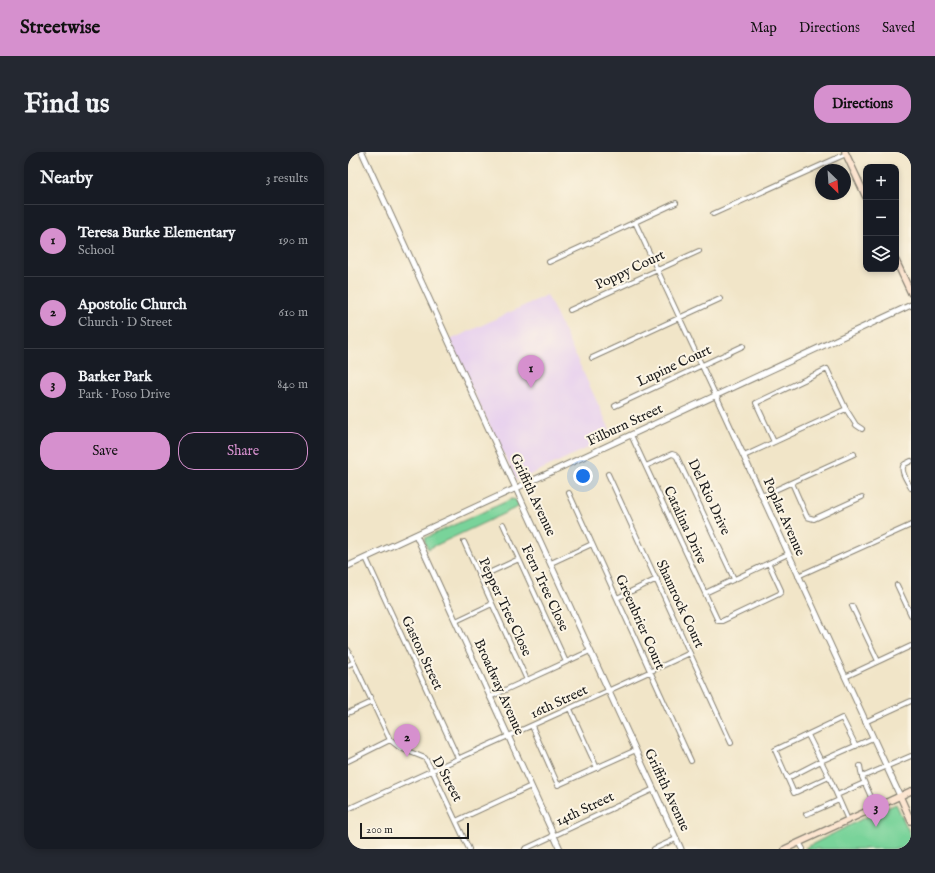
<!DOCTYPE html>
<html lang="en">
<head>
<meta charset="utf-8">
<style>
  body { margin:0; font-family:"IM FELL English",serif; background:#242831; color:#f1f3f6 }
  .controls { position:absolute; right:12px; top:12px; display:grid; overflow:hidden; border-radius:8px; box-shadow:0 2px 6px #0003 }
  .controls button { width:36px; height:36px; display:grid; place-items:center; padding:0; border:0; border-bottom:1px solid #363941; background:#171b24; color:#f1f3f6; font:20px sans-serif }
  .compass { position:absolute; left:467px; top:12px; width:36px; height:36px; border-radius:50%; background:#171b24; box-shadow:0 2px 6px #0003; rotate:155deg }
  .scale { position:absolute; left:12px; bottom:10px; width:109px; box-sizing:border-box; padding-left:4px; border:2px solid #1c1c1c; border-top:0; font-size:11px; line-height:14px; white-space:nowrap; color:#1c1c1c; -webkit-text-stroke:3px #fcf5e5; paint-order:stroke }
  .you { position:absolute; left:235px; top:324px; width:14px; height:14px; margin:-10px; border:3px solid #fff; border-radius:50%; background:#1a73e8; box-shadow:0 0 0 6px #1a73e833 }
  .badge { display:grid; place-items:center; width:26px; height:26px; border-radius:50%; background:#d690ce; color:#111; font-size:13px; font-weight:700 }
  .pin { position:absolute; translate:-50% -33px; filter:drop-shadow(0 1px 2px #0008) }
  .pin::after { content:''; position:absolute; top:21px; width:14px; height:12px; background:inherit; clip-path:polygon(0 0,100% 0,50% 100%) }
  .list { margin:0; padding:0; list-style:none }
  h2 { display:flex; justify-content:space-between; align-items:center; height:52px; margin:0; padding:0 16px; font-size:17px }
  h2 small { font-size:13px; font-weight:400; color:#9ea1a6 }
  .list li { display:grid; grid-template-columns:26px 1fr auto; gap:12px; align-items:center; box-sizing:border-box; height:72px; padding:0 16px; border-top:1px solid #363941 }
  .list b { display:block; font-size:15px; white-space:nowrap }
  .list p { margin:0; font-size:13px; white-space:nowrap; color:#9ea1a6 }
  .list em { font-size:13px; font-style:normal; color:#9ea1a6 }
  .actions { display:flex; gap:8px; padding:12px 16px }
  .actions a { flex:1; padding:9px 0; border:1px solid #d690ce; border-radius:16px; text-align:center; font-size:14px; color:#d690ce }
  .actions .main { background:#d690ce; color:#111 }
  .icon { flex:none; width:22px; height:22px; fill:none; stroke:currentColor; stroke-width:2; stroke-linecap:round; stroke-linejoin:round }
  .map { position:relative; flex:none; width:563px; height:697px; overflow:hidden; border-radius:16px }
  header { display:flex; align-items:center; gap:24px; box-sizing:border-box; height:56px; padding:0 20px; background:#d690ce; color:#111 }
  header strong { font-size:19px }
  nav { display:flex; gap:22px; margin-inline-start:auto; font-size:14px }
  .intro { display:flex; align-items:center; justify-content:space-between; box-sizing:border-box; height:96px; padding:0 24px }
  h1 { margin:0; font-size:28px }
  .button { padding:10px 18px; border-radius:16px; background:#d690ce; color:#111; font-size:14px; font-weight:700 }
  main { display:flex; gap:24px; padding:0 24px }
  aside { flex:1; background:#171b24; border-radius:16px; box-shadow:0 2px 6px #0003 }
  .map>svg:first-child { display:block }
  .built { fill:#e8d2ee }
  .green { fill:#79d39a; stroke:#4a785b }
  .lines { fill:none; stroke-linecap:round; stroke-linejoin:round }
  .minor-casing { stroke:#868072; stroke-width:6 }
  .tertiary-casing { stroke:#868072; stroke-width:7 }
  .secondary-casing { stroke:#868072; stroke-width:8 }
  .minor { stroke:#fff; stroke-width:4 }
  .tertiary { stroke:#fff; stroke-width:5 }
  .secondary { stroke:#fce5d0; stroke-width:5.5 }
  .labels { text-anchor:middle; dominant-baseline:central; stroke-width:4; stroke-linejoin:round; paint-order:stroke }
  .street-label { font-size:14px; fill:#1c1c1c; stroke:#fcf5e5 }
</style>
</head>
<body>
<header>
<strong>Streetwise</strong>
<nav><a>Map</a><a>Directions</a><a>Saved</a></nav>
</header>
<div class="intro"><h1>Find us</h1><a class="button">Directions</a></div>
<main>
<aside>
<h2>Nearby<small>3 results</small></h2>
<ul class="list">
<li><span class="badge">1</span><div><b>Teresa Burke Elementary</b><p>School</p></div><em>190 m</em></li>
<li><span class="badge">2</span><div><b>Apostolic Church</b><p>Church · D Street</p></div><em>610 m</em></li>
<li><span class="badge">3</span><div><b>Barker Park</b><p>Park · Poso Drive</p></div><em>840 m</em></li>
</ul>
<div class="actions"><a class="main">Save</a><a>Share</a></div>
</aside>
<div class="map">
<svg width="563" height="697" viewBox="0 0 563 697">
  <rect width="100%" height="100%" fill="#fcf5e5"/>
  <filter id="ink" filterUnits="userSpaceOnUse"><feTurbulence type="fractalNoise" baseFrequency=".025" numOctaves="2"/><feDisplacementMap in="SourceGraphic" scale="8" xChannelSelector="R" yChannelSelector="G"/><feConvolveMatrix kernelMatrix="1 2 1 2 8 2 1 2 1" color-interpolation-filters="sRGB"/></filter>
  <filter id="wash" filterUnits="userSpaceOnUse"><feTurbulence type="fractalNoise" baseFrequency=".012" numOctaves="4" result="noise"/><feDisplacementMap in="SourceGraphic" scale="16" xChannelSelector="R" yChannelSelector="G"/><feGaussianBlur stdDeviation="0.9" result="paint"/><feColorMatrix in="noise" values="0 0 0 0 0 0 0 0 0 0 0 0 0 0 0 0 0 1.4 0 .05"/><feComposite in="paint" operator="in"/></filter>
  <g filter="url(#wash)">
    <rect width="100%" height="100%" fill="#f1e5c8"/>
    <!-- built -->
    <path class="built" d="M199,143L265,284L169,329L100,189Z"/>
    <!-- green -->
    <path class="green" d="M164,347L168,348L172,354L80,397L77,391V386Z
      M548,652L563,684V697H458L457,696L516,666Z"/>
  </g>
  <g filter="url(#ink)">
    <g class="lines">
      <defs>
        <path id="minor" d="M365,62L498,2
          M287,70L368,244
          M201,110L328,51
          M222,158L351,99
          M244,206L372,147
          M267,254L395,194
          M283,283L369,467L370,469H374L431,442L433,440V438L421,412
          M426,290L408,251L479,217L498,257L508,273L514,277
          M396,304L498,257
          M563,309C561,310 559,311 557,312C550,317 560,330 563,336
          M298,314L324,302L327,303L329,305L386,427
          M260,322L383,591
          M444,331L459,365L466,367L514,345
          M221,341L343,609
          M414,344L506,302
          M155,372L218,510
          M116,390L179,528
          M18,406L110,606
          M203,411L244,392
          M450,424L563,373
          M132,425L171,407
          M549,433L563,463
          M357,441L440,402
          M269,446L309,427
          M504,454L530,509
          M108,469L144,452
          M0,498L42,588L52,596L77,606L84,618L121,697
          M0,513L6,510
          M497,525L563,494
          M142,545L242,499
          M222,557L249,616
          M0,561L24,550
          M517,570L563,549
          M184,574L210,633L288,598
          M460,583L481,625L500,668
          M0,609L42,588
          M512,614L514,625L523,645
          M481,625L446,641L427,598L494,566L508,594
          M514,625L563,604
          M440,626L473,609L525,586
          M489,643L516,631
          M0,657C114,604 229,554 342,501
          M458,662L464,660L491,648
          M108,669L183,634
          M451,690L455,697
          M177,697L306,637
          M306,697L328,687"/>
        <path id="tertiary" d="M14,0L333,697
          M368,244L552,644
          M68,383L212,697
          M0,414L563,153"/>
        <path id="secondary" d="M497,0L518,45
          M548,109L563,141
          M552,644L563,669
          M437,697L563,639"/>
      </defs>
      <!-- minor casing -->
      <use href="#minor" class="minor-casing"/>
      <!-- tertiary casing -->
      <use href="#tertiary" class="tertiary-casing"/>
      <!-- secondary casing -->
      <use href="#secondary" class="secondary-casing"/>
      <!-- minor -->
      <use href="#minor" class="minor"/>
      <!-- tertiary -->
      <use href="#tertiary" class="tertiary"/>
      <!-- secondary -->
      <use href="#secondary" class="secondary"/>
    </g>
  </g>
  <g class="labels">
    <!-- street labels -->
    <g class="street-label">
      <text transform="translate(282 118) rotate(-25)">Poppy Court</text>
      <text transform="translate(326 214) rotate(-25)">Lupine Court</text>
      <text transform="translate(277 273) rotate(-25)">Filburn Street</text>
      <text transform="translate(185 343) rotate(65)">Griffith Avenue</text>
      <text transform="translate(361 345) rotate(65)">Del Rio Drive</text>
      <text transform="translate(436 365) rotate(66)">Poplar Avenue</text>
      <text transform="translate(337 373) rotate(65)">Catalina Drive</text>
      <text transform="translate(197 436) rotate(65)">Fern Tree Close</text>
      <text transform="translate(332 452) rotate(65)">Shamrock Court</text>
      <text transform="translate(157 455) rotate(65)">Pepper Tree Close</text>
      <text transform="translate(292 470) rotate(66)">Greenbrier Court</text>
      <text transform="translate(74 501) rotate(65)">Gaston Street</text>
      <text transform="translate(151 535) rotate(66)">Broadway Avenue</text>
      <text transform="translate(211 550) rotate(-25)">16th Street</text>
      <text transform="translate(99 627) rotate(62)">D Street</text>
      <text transform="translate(319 638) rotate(65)">Griffith Avenue</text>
      <text transform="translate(237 657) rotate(-25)">14th Street</text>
    </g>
  </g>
</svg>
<div class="controls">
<button>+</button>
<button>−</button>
<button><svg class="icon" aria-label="layers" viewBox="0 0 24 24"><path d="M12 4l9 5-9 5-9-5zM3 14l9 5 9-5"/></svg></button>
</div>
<svg class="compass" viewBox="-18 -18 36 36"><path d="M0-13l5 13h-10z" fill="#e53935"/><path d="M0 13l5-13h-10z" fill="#9ea1a6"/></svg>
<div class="scale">200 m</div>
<div class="you"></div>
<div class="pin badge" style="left:183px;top:236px">1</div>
<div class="pin badge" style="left:59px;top:605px">2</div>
<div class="pin badge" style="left:528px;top:675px">3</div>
</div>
</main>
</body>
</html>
